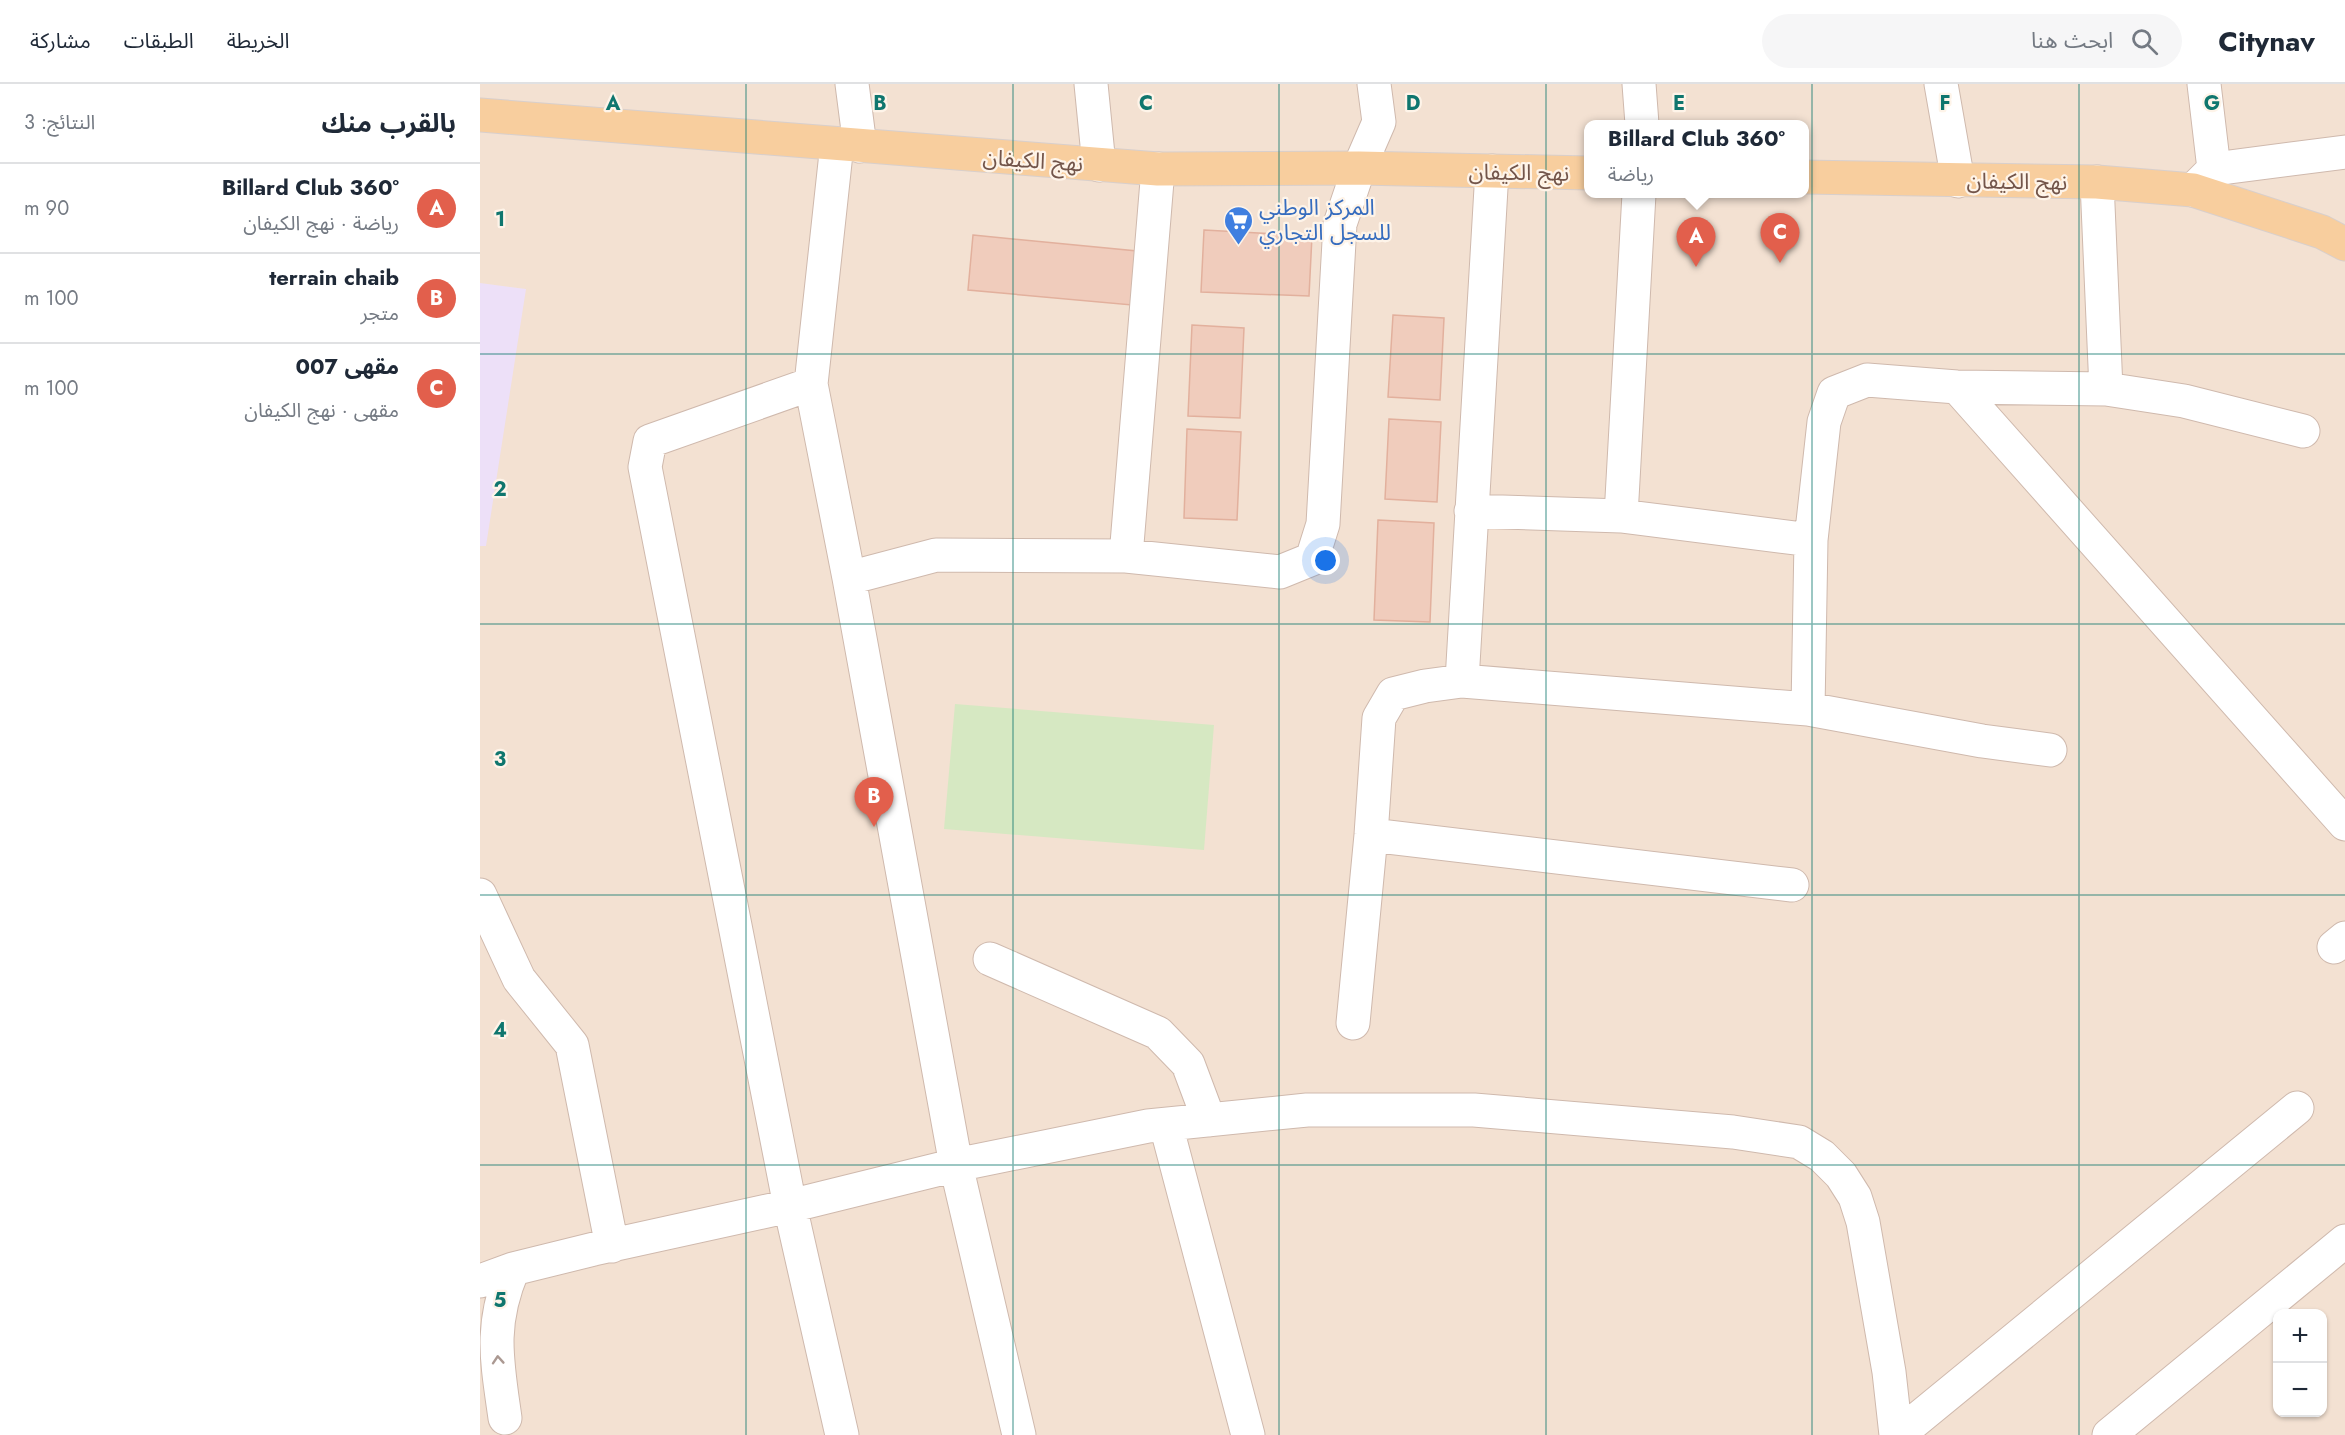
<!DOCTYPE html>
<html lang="ar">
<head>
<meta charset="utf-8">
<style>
  body { margin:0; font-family:Jost,"Noto Sans Arabic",sans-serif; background:#f6f6f7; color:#1f2937; direction:rtl }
  .controls { position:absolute; right:18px; bottom:18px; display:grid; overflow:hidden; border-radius:12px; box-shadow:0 2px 4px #0004 }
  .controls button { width:54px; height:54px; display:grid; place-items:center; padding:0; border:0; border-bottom:2px solid #e0e1e3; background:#fff; color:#1f2937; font:30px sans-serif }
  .you { position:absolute; left:846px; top:477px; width:21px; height:21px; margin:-15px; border:4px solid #fff; border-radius:50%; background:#1a73e8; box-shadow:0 0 0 9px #1a73e833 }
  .badge { display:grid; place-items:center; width:39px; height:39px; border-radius:50%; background:#e25f4c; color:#fff; font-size:20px; font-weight:700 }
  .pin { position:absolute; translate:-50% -50px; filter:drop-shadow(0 2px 3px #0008) }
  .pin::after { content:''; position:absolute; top:32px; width:21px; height:18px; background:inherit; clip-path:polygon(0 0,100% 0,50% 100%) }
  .popup { position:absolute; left:1104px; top:36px; width:225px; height:78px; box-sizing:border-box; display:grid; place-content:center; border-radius:12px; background:#fff; filter:drop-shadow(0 2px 4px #0005); font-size:20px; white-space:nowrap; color:#747a83 }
  .popup b { font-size:22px; color:#1f2937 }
  .popup::after { content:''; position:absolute; left:50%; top:100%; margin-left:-12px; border:12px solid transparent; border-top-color:#fff }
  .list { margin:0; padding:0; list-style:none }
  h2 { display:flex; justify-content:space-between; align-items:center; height:78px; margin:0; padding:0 24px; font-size:26px }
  h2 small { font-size:20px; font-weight:400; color:#747a83 }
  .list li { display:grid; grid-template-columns:39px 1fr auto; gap:18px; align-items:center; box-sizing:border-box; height:90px; padding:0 24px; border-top:2px solid #e0e1e3 }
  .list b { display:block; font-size:22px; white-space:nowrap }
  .list p { margin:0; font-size:20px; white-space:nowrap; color:#747a83 }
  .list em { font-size:20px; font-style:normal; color:#747a83 }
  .icon { flex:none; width:33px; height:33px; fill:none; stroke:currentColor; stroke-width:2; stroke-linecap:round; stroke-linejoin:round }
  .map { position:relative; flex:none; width:1865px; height:1351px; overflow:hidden; direction:ltr }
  header { display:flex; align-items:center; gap:36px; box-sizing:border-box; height:84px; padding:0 30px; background:#fff; border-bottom:2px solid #e0e1e3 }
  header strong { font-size:28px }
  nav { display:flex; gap:33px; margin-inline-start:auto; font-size:21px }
  .search { width:420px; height:54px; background:#f6f6f7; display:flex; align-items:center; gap:15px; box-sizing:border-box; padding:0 21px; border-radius:33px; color:#747a83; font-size:22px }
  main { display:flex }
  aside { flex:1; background:#fff }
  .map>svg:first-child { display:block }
  .residential { fill:#f3e1d2; fill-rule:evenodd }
  .education { fill:#ede0f8 }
  .green { fill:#d6e8c2 }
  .building { fill:#f0ccbc; stroke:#e2b09d; stroke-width:1.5 }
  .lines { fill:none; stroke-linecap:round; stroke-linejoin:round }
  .minor-casing { stroke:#cfb9ad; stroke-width:35 }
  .major-casing { stroke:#d8cfcc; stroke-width:35 }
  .minor { stroke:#fff; stroke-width:33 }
  .major { stroke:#f8ce9e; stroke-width:33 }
  .oneway { stroke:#ab9992 }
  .grid { fill:none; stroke:#0f766e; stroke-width:1.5; stroke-opacity:0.55 }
  .labels { text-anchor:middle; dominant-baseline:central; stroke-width:4.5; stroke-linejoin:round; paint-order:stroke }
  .street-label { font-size:22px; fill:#73554a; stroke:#fef4e9 }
  .shop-label { font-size:22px; fill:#366cbe; stroke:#fef4e9; text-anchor:start }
  .grid-label { font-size:20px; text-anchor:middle; font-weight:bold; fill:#0f766e; stroke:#fef4e9; stroke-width:4.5; stroke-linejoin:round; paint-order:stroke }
</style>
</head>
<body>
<header>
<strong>Citynav</strong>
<div class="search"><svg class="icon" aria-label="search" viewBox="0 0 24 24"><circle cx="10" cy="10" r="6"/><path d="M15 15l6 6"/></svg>ابحث هنا</div>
<nav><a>الخريطة</a><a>الطبقات</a><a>مشاركة</a></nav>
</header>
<main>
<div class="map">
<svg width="1865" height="1351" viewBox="0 0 1865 1351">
  <rect width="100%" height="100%" fill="#fbf0e3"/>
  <!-- residential -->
  <path class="residential" d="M0,0H1865V1351H0ZM1108,40H1324V110H1108ZM1798,1230H1842V1328H1798Z"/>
  <!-- education -->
  <path class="education" d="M0,199L46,205L6,462H0Z"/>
  <!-- green -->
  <path class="green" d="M475,620L734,641L724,766L464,745Z"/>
  <!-- building -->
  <path class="building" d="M724,146L832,152L829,212L721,208Z
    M493,151L657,167L652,221L488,206Z
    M913,231L964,234L960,316L908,313Z
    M712,241L764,244L760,334L708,332Z
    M909,335L961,338L957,418L905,415Z
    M707,345L761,348L757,436L704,434Z
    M898,436L954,439L950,538L894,536Z"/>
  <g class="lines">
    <defs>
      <path id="minor" d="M372,0L380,62
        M611,0L619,81
        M1159,0L1162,40
        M1461,0L1478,97
        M1724,0L1734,85
        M357,60L331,300L369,494L476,1081L539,1351
        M1713,106L1734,85L1865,68
        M331,300L170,357L165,383L310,1122L362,1351
        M1477,303L1865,740
        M1626,305L1704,317L1823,347
        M991,427L1141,432L1331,456
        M1141,432L1159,110
        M646,472L678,85
        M369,494L456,471L646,472L800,488L832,475L843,440L860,140L879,84L899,38L894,0
        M982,597L1012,87
        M1328,625L1331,456L1344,338L1354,309L1387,296L1477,303L1626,305L1617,98
        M891,751L1312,801
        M0,811L39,895L92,961L132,1162
        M1854,863L1865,854
        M510,875L678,949L708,980L729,1036
        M873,939L891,751L899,634L913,610L945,602L982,597L1328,625L1502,657L1570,666
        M686,1041L768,1351
        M0,1197L33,1185L114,1165L310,1122L476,1081L668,1042L827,1026H994L1253,1048L1319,1058L1342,1072L1361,1091L1375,1113L1383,1138L1409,1288L1416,1351
        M25,1334C17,1277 9,1241 33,1185
        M1418,1351L1817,1024
        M1629,1351L1865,1157"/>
      <path id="major" d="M0,31L678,85L879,84L1108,89
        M1324,93L1617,98L1713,106L1842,148L1865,160"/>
    </defs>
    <!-- minor casing -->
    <use href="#minor" class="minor-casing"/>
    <!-- major casing -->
    <use href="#major" class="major-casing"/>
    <!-- minor -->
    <use href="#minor" class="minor"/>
    <!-- major -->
    <use href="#major" class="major"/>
  </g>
  <!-- one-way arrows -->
  <defs><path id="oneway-chevron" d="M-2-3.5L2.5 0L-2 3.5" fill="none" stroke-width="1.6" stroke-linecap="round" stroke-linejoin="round" transform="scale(1.5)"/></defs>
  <use class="oneway" href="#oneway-chevron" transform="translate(18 1276) rotate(-94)"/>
  <!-- grid -->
  <path class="grid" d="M266,0V1351M533,0V1351M799,0V1351M1066,0V1351M1332,0V1351M1599,0V1351M0,270H1865M0,540H1865M0,811H1865M0,1081H1865"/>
  <!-- icons -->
  <defs>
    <symbol id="supermarket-pin" viewBox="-11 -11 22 30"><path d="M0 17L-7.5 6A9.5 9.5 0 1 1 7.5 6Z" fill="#3f7fe0" stroke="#fef4e9"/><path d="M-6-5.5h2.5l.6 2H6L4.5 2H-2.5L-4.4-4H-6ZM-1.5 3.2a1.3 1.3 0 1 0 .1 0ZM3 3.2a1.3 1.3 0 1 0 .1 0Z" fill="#fff"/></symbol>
  </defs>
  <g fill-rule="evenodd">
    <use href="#supermarket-pin" x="742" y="120" width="33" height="45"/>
  </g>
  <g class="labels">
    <!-- street labels -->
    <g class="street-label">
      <text transform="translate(553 76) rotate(4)">نهج الكيفان</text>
      <text transform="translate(1039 88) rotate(1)">نهج الكيفان</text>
      <text transform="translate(1537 97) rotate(1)">نهج الكيفان</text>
    </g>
    <!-- shop labels -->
    <g class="shop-label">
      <text x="779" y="123">المركز الوطني<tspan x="779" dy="25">للسجل التجاري</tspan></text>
    </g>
  </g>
  <g class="grid-label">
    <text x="133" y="26">A</text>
    <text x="400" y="26">B</text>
    <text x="666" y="26">C</text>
    <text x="933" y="26">D</text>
    <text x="1199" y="26">E</text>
    <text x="1465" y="26">F</text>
    <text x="1732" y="26">G</text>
    <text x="20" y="142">1</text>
    <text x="20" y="412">2</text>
    <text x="20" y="682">3</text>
    <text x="20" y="953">4</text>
    <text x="20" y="1223">5</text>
  </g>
</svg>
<div class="controls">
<button>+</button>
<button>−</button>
</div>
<div class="you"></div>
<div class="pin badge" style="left:1216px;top:183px">A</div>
<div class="popup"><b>Billard Club 360°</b>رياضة</div>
<div class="pin badge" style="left:394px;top:743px">B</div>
<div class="pin badge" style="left:1300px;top:179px">C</div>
</div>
<aside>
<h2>بالقرب منك<small>النتائج: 3</small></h2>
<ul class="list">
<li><span class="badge">A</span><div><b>Billard Club 360°</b><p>رياضة · نهج الكيفان</p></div><em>90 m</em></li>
<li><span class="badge">B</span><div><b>terrain chaib</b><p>متجر</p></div><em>100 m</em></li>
<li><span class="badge">C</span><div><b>مقهى 007</b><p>مقهى · نهج الكيفان</p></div><em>100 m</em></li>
</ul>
</aside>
</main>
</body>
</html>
